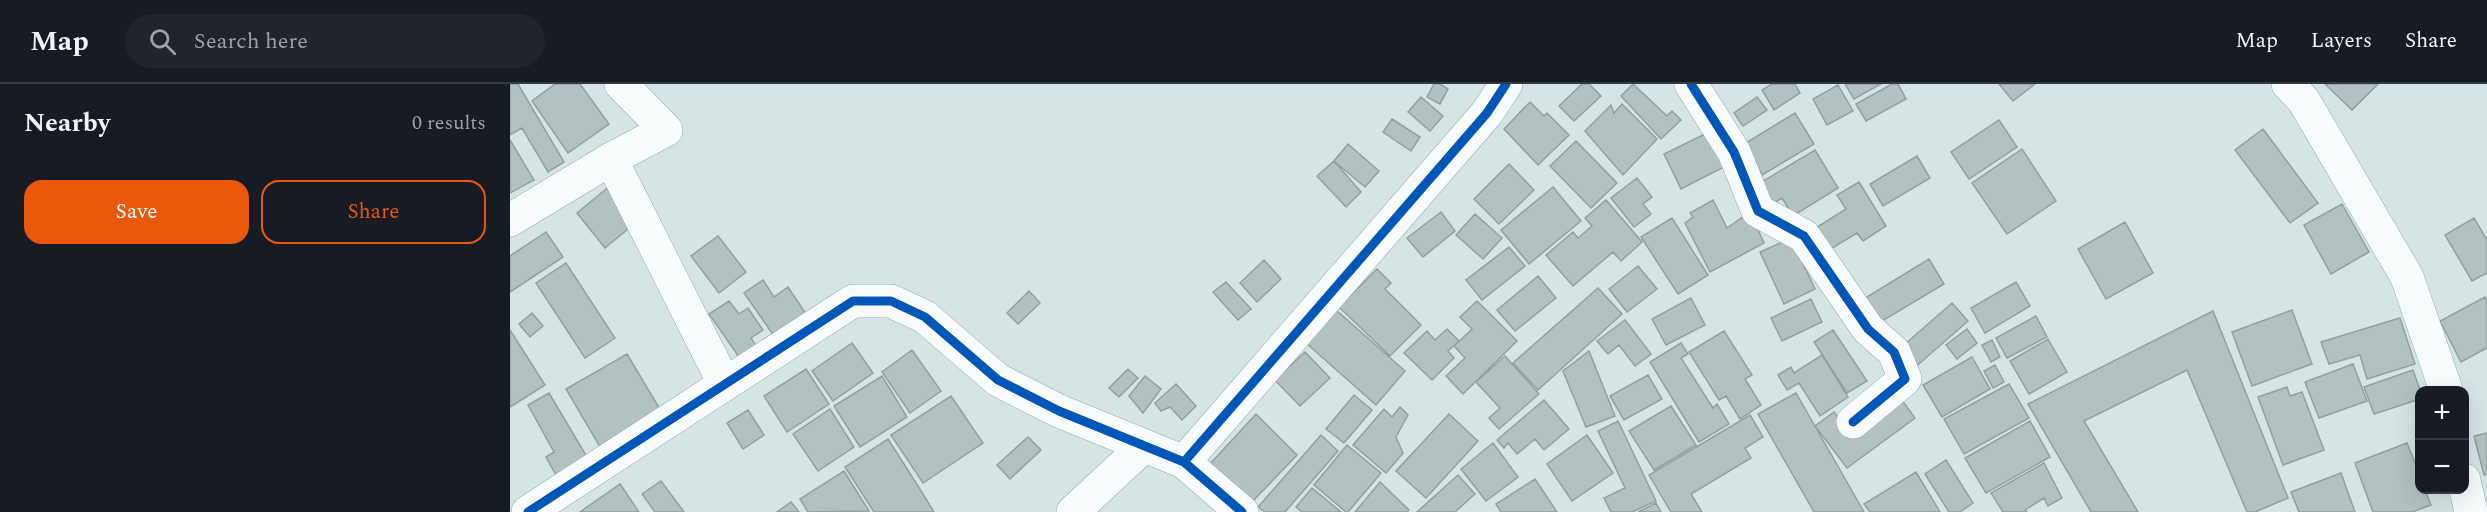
<!DOCTYPE html>
<html lang="en">
<head>
<meta charset="utf-8">
<style>
  body { margin:0; font-family:Spectral,serif; background:#20242c; color:#f1f3f6 }
  .controls { position:absolute; right:18px; bottom:18px; display:grid; overflow:hidden; border-radius:12px; box-shadow:0 6px 24px #0002 }
  .controls button { width:54px; height:54px; display:grid; place-items:center; padding:0; border:0; border-bottom:2px solid #363941; background:#171b24; color:#f1f3f6; font:30px sans-serif }
  .list { margin:0; padding:0; list-style:none }
  h2 { display:flex; justify-content:space-between; align-items:center; height:78px; margin:0; padding:0 24px; font-size:26px }
  h2 small { font-size:20px; font-weight:400; color:#9ea1a6 }
  .actions { display:flex; gap:12px; padding:18px 24px }
  .actions a { flex:1; padding:14px 0; border:2px solid #ea580c; border-radius:18px; text-align:center; font-size:21px; color:#ea580c }
  .actions .main { background:#ea580c; color:#fff }
  .icon { flex:none; width:33px; height:33px; fill:none; stroke:currentColor; stroke-width:2; stroke-linecap:round; stroke-linejoin:round }
  .map { position:relative; flex:none; width:1977px; height:428px; overflow:hidden }
  header { display:flex; align-items:center; gap:36px; box-sizing:border-box; height:84px; padding:0 30px; background:#171b24; border-bottom:2px solid #363941 }
  header strong { font-size:28px }
  nav { display:flex; gap:33px; margin-inline-start:auto; font-size:21px }
  .search { width:420px; height:54px; background:#20242c; display:flex; align-items:center; gap:15px; box-sizing:border-box; padding:0 21px; border-radius:33px; color:#9ea1a6; font-size:22px }
  main { display:flex }
  aside { flex:1; background:#171b24 }
  .map>svg:first-child { display:block }
  .building { fill:#b2c1c1; stroke:#92a0a0; stroke-width:1.5 }
  .lines { fill:none; stroke-linecap:round; stroke-linejoin:round }
  .street-casing { stroke:#99a7a7; stroke-width:34 }
  .street { stroke:#f8fbfb; stroke-width:33 }
  .cycleway-casing { stroke:#fff; stroke-width:13 }
  .cycleway { stroke:#0057b8; stroke-width:9 }
</style>
</head>
<body>
<header>
<strong>Map</strong>
<div class="search"><svg class="icon" aria-label="search" viewBox="0 0 24 24"><circle cx="10" cy="10" r="6"/><path d="M15 15l6 6"/></svg>Search here</div>
<nav><a>Map</a><a>Layers</a><a>Share</a></nav>
</header>
<main>
<aside>
<h2>Nearby<small>0 results</small></h2>
<ul class="list">
</ul>
<div class="actions"><a class="main">Save</a><a>Share</a></div>
</aside>
<div class="map">
<svg width="1977" height="428" viewBox="0 0 1977 428">
  <rect width="100%" height="100%" fill="#d3e5e5"/>
  <!-- building -->
  <path class="building" d="M0,0H8L54,78L38,88L12,44L0,51Z
    M45,0H70L99,40L58,69L22,17Z
    M924,0H930L938,5L930,20L917,13Z
    M1072,0H1079L1091,12L1064,37L1049,22Z
    M1123,0L1157,32L1162,27L1171,36L1151,55L1111,12Z
    M1262,0H1285L1290,9L1264,26L1252,6Z
    M1335,0H1371L1344,15Z
    M1382,0H1388L1396,15L1356,37L1346,20Z
    M1489,0H1525L1503,17Z
    M1815,0H1868L1842,26Z
    M1328,1L1343,27L1317,41L1303,15Z
    M911,13L933,32L920,47L898,28Z
    M1247,13L1257,26L1233,42L1224,29Z
    M1020,18L1034,32L1037,29L1059,51L1028,81L994,45Z
    M1112,20L1147,55L1113,91L1075,47L1101,21L1104,29Z
    M1285,29L1304,60L1252,91L1234,60Z
    M882,35L910,53L901,67L873,48Z
    M1489,36L1507,63L1459,95L1441,68Z
    M1753,45L1808,119L1780,139L1725,66Z
    M1197,49L1214,83L1171,105L1154,70Z
    M0,56L24,96L0,109Z
    M1066,57L1107,99L1081,124L1040,82Z
    M838,60L869,87L855,103L824,77Z
    M1512,65L1546,117L1497,150L1462,99Z
    M1305,66L1328,104L1283,132L1272,114L1262,120L1250,99Z
    M1407,72L1420,94L1373,122L1360,100Z
    M824,77L851,108L836,123L807,92Z
    M999,80L1024,106L989,140L964,115Z
    M1127,94L1142,113L1133,120L1141,130L1124,143L1101,114Z
    M1349,98L1376,142L1353,157L1347,149L1314,169L1301,147L1336,125L1327,111Z
    M101,101L129,136L95,164L67,129Z
    M1043,103L1071,137L1019,180L991,146Z
    M1096,116L1132,158L1111,177L1103,168L1063,202L1036,171L1063,148L1068,154L1082,142L1075,134Z
    M1203,116L1217,144L1240,128L1254,159L1200,188L1175,139L1183,133L1180,129Z
    M1832,120L1859,168L1821,190L1794,141Z
    M931,128L945,147L913,173L897,154Z
    M965,130L992,154L973,175L946,151Z
    M1162,134L1198,191L1168,210L1131,153Z
    M1964,134L1977,156V189L1962,197L1935,151Z
    M1615,138L1643,189L1596,215L1568,165Z
    M36,148L53,173L0,208V172Z
    M208,152L236,188L209,209L181,172Z
    M1281,154L1305,205L1274,220L1250,168Z
    M999,163L1015,182L972,216L956,196Z
    M1419,175L1434,200L1367,240L1352,216Z
    M754,176L771,195L747,218L730,199Z
    M56,179L105,254L75,274L26,199Z
    M1128,182L1147,205L1117,228L1099,205Z
    M867,185L881,199L875,205L911,241L880,272L829,223Z
    M1028,192L1046,214L1005,247L987,226Z
    M253,196L264,213L278,203L296,230L264,252L234,209Z
    M716,198L741,225L728,236L703,208Z
    M1506,198L1520,222L1475,249L1461,224Z
    M1088,204L1112,230L1028,306L1003,279Z
    M519,207L530,219L508,240L497,229Z
    M1975,213L1977,218V264L1951,278L1930,237Z
    M1181,214L1195,241L1156,261L1142,235Z
    M1301,215L1312,238L1272,257L1261,234Z
    M219,217L229,230L238,224L253,246L241,254L246,262L229,273L199,230Z
    M967,217L1007,257L953,310L936,292L955,274L944,262L962,245L950,233Z
    M1442,219L1458,237L1402,286L1386,268Z
    M826,226L895,287L866,321L796,259Z
    M1782,226L1802,280L1742,302L1722,248Z
    M1703,227L1778,414L1745,428H1737L1677,286L1574,337L1628,428H1581L1518,320Z
    M22,229L33,242L20,253L9,240Z
    M1526,232L1537,253L1497,274L1486,254Z
    M1890,234L1905,280L1857,295L1850,271L1819,280L1811,258Z
    M1115,236L1141,270L1125,282L1109,261L1098,270L1087,257Z
    M937,245L949,257L938,267L944,274L922,296L894,269L917,247L925,256Z
    M1457,245L1467,259L1447,275L1436,261Z
    M0,246L35,301L0,323Z
    M1323,246L1357,297L1337,309L1304,258Z
    M1214,247L1242,291L1235,295L1251,321L1230,335L1216,312L1209,316L1179,268Z
    M1538,255L1557,288L1519,310L1500,277Z
    M1482,256L1490,273L1481,278L1472,261Z
    M342,259L363,289L323,317L302,287Z
    M1171,259L1178,270L1171,274L1203,324L1207,320L1219,340L1189,358L1140,278Z
    M402,266L431,307L400,329L372,288Z
    M1079,267L1105,332L1076,343L1053,287Z
    M795,268L820,294L790,322L765,296Z
    M117,270L154,332L93,368L56,305Z
    M1312,271L1338,313L1310,332L1289,299L1277,306L1268,291L1281,283L1284,289Z
    M995,272L1029,310L989,345L979,334L990,324L966,298Z
    M1462,273L1480,305L1432,333L1413,301Z
    M1843,280L1857,317L1809,334L1795,298Z
    M1485,281L1494,298L1483,304L1474,287Z
    M296,285L319,320L277,348L254,312Z
    M618,285L628,294L609,313L599,304Z
    M1903,286L1910,306V315L1864,330L1854,303Z
    M1138,291L1152,315L1114,336L1100,312Z
    M372,292L397,333L350,363L324,322Z
    M635,292L651,305L633,329L619,312Z
    M666,300L686,322L672,336L660,323L651,327L645,319Z
    M1499,300L1519,334L1454,370L1434,335Z
    M1777,303L1780,312L1792,308L1814,366L1773,381L1748,313Z
    M39,309L77,373L46,391L36,373L44,368L18,321Z
    M1286,309L1354,428H1304L1248,330Z
    M844,311L862,326L834,359L816,345Z
    M441,312L473,359L413,399L381,351Z
    M1389,312L1405,334L1337,384L1305,342L1324,328L1339,348Z
    M1034,316L1059,345L1034,366L1025,355L1007,370L998,359L994,364L987,356Z
    M1161,322L1186,361L1144,386L1119,347Z
    M890,323L898,331L886,353L893,369L876,389L843,361L874,325L882,333Z
    M320,325L344,363L308,387L283,350Z
    M238,326L254,351L233,365L217,339Z
    M746,330L787,371L742,418L700,380Z
    M939,330L968,357L916,414L886,387Z
    M1240,331L1253,353L1235,364L1241,374L1181,410L1192,428H1161L1139,391Z
    M1108,337L1146,417L1122,428H1101L1094,414L1115,404L1088,347Z
    M1520,337L1540,373L1476,409L1455,374Z
    M1977,349V390L1974,391L1964,352Z
    M811,351L828,367L775,428H755L748,423Z
    M1077,351L1103,389L1062,417L1037,380Z
    M518,353L531,366L500,395L487,381Z
    M378,355L408,402L424,428H364L335,383Z
    M983,359L1008,393L976,417L951,385Z
    M1897,359L1910,391V406H1915L1921,421L1902,428H1863L1845,379Z
    M837,361L871,389L838,428H836L804,401Z
    M1436,376L1463,419L1450,428H1439L1415,390Z
    M1534,379L1552,414L1538,422L1534,414L1515,426L1517,428H1493L1481,409Z
    M334,387L359,427L298,428L290,415Z
    M1406,388L1430,428H1360L1354,420Z
    M1831,389L1845,428H1789L1781,408Z
    M948,391L965,410L945,428H907Z
    M1025,395L1047,428H991L986,420Z
    M151,397L174,428H145L132,410Z
    M870,398L899,426L897,428H845Z
    M110,400L129,428H70Z
    M802,404L831,428H792L786,423Z
    M281,418L289,428H267Z
    M1146,419L1151,428H1128Z"/>
  <g class="lines">
    <defs>
      <path id="street" d="M1181,0L1224,68L1248,127L1294,152L1358,245L1384,268L1395,295L1343,338
        M1778,0L1794,17L1897,193L1936,306
        M101,75L214,299
        M0,136L101,75L156,46L111,0
        M674,378L977,29L996,0
        M1954,396L1961,428
        M18,428L343,217H381L415,233L488,296L549,327L674,378L732,428
        M563,428L634,362"/>
    </defs>
    <!-- street casing -->
    <use href="#street" class="street-casing"/>
    <!-- street -->
    <use href="#street" class="street"/>
    <defs>
      <path id="cycleway" d="M1181,0L1224,68L1248,127L1294,152L1358,245L1384,268L1395,295L1343,338
        M674,378L977,29L996,0
        M18,428L343,217H381L415,233L488,296L549,327L674,378L732,428"/>
    </defs>
    <!-- cycleway casing -->
    <use href="#cycleway" class="cycleway-casing"/>
    <!-- cycleway -->
    <use href="#cycleway" class="cycleway"/>
  </g>
</svg>
<div class="controls">
<button>+</button>
<button>−</button>
</div>
</div>
</main>
</body>
</html>
